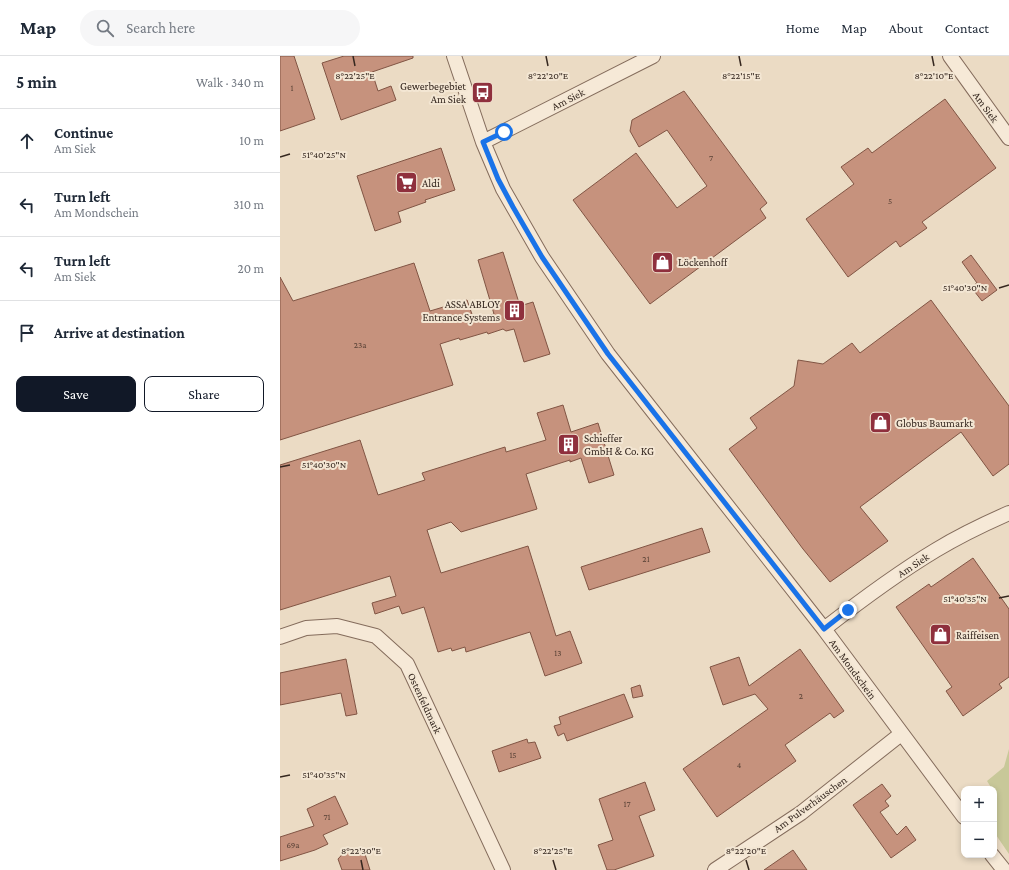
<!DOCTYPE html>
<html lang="en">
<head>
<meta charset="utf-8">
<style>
  body { margin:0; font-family:"Crimson Pro",serif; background:#f6f6f7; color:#1f2937 }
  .controls { position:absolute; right:12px; bottom:12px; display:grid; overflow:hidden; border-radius:8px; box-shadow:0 2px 6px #0003 }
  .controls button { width:36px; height:36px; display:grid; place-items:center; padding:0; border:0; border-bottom:1px solid #e0e1e3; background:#fff; color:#1f2937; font:20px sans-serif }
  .stop { position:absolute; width:12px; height:12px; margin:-9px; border:3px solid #1a73e8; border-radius:50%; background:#fff }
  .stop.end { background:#1a73e8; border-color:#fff; box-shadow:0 1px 4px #0008 }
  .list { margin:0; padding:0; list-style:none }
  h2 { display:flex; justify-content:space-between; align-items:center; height:52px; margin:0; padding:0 16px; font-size:17px }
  h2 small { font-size:13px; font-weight:400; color:#747a83 }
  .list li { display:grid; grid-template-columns:26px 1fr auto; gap:12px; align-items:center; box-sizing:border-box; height:64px; padding:0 16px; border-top:1px solid #e0e1e3 }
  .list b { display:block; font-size:15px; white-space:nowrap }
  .list p { margin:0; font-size:13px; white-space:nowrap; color:#747a83 }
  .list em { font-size:13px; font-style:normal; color:#747a83 }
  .actions { display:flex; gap:8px; padding:12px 16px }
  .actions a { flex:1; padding:9px 0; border:1px solid #111827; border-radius:8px; text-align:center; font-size:14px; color:#111827 }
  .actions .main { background:#111827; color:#fff }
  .icon { flex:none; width:22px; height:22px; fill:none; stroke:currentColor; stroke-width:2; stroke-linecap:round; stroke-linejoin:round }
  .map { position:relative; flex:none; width:729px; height:814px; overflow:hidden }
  header { display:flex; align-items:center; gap:24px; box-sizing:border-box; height:56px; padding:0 20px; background:#fff; border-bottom:1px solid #e0e1e3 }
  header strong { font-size:19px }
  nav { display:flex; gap:22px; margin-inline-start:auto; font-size:14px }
  .search { width:280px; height:36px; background:#f6f6f7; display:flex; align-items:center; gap:10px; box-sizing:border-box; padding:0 14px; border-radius:22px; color:#747a83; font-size:15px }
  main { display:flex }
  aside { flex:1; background:#fff }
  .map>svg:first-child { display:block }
  .green { fill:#c8c899 }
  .building { fill:#c6927d; stroke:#815544 }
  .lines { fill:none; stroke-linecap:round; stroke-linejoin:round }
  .street-casing { stroke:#846c5c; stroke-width:16 }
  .street { stroke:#f6e9d7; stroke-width:14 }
  .route { stroke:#1a73e8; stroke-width:5 }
  .ticks { fill:none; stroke:#35271f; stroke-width:1.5 }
  .labels { text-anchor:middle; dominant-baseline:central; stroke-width:4; stroke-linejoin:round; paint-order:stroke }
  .number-label { font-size:9px; fill:#594236 }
  .poi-label { font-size:11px; fill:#35271f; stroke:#f3e6d3; text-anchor:start }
  .street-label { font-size:11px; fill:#35271f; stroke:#f3e6d3 }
  .ticks-label { font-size:10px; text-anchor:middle; fill:#35271f; stroke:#f3e6d3; stroke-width:4; stroke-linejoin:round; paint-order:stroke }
</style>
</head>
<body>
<header>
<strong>Map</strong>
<div class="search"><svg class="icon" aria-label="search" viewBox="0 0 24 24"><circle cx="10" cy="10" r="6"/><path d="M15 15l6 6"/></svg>Search here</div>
<nav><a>Home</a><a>Map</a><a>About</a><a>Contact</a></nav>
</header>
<main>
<aside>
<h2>5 min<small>Walk · 340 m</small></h2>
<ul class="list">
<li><svg class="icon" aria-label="ahead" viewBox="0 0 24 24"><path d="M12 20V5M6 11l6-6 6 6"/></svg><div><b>Continue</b><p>Am Siek</p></div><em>10 m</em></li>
<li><svg class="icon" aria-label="left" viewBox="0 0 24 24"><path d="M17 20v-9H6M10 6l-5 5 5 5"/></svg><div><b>Turn left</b><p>Am Mondschein</p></div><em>310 m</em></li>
<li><svg class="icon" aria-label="left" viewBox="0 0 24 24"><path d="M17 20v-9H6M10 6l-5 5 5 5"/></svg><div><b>Turn left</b><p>Am Siek</p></div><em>20 m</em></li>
<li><svg class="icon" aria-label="arrive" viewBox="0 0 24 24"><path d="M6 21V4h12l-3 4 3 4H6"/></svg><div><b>Arrive at destination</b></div></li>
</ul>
<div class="actions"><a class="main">Save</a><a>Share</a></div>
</aside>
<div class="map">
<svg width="729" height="814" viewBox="0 0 729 814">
  <rect width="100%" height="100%" fill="#ebdbc4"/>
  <!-- green -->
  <path class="green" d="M729,693V798L714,776L715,738L714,733H712L707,725L724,711Z"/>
  <!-- building -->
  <path class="building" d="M0,0H14L35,63L0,75Z
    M64,0H133V2L92,16L98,35L111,30L116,44L61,64L42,7Z
    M404,35L487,147L480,153L486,162L370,248L293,144L356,97L397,152L427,130L387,74L359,91L350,75L352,64Z
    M665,43L716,112L642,166L647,172L620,191L616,185L568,221L526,163L574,128L561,111L588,92L592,97Z
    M161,92L175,134L145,144L146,146L118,156L121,166L95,175L77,120Z
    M223,196L240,250L253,246L270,298L244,306L234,273L226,275L223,273L208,278L207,276L180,284L179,282L160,288L173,329L0,384V221L13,245L134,207L150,255L187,244L194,264L214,258L198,204Z
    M691,199L717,234L702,245L691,231L697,227L682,206Z
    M651,244L729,350V408L713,420L681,376L580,451L608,485L550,526L523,493L449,393L477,372L470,362L514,330L518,304L543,308L572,287L580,297Z
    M283,349L291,376L318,367L334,419L309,427L301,402L290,406V404L246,418L257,453L181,476L171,466L147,474L161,517L248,490L276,580L290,575L302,607L265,620L250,576L186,596L185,591L172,595L171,592L158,596L144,551L122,558L119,550L95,558L92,547L116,540L110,520L0,554V409L80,384L98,439L145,424L142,417L225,391L226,396L266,384L257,357Z
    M422,472L430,496L309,534L301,511Z
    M693,502L729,553V621L719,628L722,632L683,660L666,635L672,631L616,551L649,528L651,531Z
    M520,593L564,655L554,662L550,657L505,689L516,705L437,761L403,713L488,653L475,638L443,649L430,611L459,601L469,630Z
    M66,603L77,658L66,660L61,637L0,649V617Z
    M360,629L363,640L353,642L351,632Z
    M344,638L353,661L287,685L284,677L278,680L274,670L281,668L279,661Z
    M247,683L248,687L255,686L261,702L219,716L212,695Z
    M365,726L375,754L359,760L374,800L334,814H327L318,789L333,784L319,743Z
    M602,728L611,740L605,745L609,750L600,756L617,779L626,770L636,784L611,802L573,749Z
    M55,740L68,768L43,779L48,788L35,794L0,805V781L34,770L27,753Z
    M69,791L76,798L84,795L90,814H62L58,803Z
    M513,794L527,814H484Z"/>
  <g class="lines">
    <defs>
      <path id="street" d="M174,0L203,86L223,133L262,201L328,298L544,573L684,761
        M670,0L729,82
        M203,86L373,0
        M544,573C580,545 616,518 656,494C679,480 704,468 729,457
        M0,581L26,572L57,570L96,580L127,608L223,814
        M712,799L724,814
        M435,814L521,757L621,678"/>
    </defs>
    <!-- street casing -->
    <use href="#street" class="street-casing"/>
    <!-- street -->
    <use href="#street" class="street"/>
  </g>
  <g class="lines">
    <!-- route -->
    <path class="route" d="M224,76L203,86L218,123L233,151L262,201L328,298L544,573L568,554"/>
  </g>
  <!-- ticks -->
  <path class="ticks" d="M73,0L75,10M266,0L268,10M459,0L461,10M652,0L654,10M0,101L10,98M719,232L729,229M0,411L10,409M719,542L729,540M0,721L10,719M81,804L83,814M273,804L276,814M466,804L469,814"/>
  <!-- icons -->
  <defs>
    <symbol id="bus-square" viewBox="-11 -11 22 22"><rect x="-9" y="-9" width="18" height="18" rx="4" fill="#8f303d" stroke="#f3e6d3"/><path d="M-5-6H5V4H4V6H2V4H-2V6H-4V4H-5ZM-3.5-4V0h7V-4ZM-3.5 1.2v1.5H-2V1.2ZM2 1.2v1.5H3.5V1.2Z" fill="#fff"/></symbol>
    <symbol id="supermarket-square" viewBox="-11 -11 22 22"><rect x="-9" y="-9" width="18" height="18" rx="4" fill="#8f303d" stroke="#f3e6d3"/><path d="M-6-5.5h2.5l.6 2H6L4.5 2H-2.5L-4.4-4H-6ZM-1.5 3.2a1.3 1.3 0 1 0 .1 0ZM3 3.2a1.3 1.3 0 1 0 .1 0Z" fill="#fff"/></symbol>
    <symbol id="shop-square" viewBox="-11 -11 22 22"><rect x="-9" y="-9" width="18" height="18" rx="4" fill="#8f303d" stroke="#f3e6d3"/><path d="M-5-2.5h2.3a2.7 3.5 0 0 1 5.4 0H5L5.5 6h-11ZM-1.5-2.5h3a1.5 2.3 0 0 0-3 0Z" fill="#fff"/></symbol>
    <symbol id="building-square" viewBox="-11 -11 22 22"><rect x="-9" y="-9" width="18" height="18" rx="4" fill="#8f303d" stroke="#f3e6d3"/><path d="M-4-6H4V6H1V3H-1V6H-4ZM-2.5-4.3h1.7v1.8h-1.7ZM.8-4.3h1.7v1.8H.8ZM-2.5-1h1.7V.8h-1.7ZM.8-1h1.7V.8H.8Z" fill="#fff"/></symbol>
  </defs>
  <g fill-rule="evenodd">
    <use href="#bus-square" x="190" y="24" width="25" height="25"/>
    <use href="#supermarket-square" x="114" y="114" width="25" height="25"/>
    <use href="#shop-square" x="370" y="194" width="25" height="25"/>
    <use href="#building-square" x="222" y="242" width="25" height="25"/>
    <use href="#shop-square" x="588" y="354" width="25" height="25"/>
    <use href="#building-square" x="276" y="376" width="25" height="25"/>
    <use href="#shop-square" x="648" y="566" width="25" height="25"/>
  </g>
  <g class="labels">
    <!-- number labels -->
    <g class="number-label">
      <text x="12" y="32">1</text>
      <text x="431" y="102">7</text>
      <text x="610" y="145">5</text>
      <text x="80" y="289">23a</text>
      <text x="366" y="503">21</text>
      <text x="278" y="597">13</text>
      <text x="521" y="640">2</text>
      <text x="233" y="699">15</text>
      <text x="459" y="709">4</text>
      <text x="347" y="748">17</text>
      <text x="47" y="761">71</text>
      <text x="13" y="789">69a</text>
    </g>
    <!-- poi labels -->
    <g class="poi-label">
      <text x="186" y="30" text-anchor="end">Gewerbegebiet<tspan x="186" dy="13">Am Siek</tspan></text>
      <text x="142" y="127">Aldi</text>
      <text x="398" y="206">Löckenhoff</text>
      <text x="220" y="248" text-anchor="end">ASSA ABLOY<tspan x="220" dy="13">Entrance Systems</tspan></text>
      <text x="616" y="367">Globus Baumarkt</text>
      <text x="304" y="382">Schieffer<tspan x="304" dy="13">GmbH &amp; Co. KG</tspan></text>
      <text x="676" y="579">Raiffeisen</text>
    </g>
    <!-- street labels -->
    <g class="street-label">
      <text transform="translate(288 43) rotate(-27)">Am Siek</text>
      <text transform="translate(706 51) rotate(54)">Am Siek</text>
      <text transform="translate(633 509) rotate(-33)">Am Siek</text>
      <text transform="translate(573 613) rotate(54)">Am Mondschein</text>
      <text transform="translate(145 647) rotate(65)">Ostenfeldmark</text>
      <text transform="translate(530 748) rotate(-36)">Am Pulverhäuschen</text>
    </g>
  </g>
  <g class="ticks-label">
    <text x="75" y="23">8°22'25"E</text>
    <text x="268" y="23">8°22'20"E</text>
    <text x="461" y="23">8°22'15"E</text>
    <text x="654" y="23">8°22'10"E</text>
    <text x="44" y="102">51°40'25"N</text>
    <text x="685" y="235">51°40'30"N</text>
    <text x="44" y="412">51°40'30"N</text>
    <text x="685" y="546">51°40'35"N</text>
    <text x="44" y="722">51°40'35"N</text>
    <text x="81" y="798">8°22'30"E</text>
    <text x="273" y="798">8°22'25"E</text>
    <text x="466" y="798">8°22'20"E</text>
  </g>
</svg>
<div class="controls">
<button>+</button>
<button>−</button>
</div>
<div class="stop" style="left:224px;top:76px"></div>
<div class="stop end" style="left:568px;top:554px"></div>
</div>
</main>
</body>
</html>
